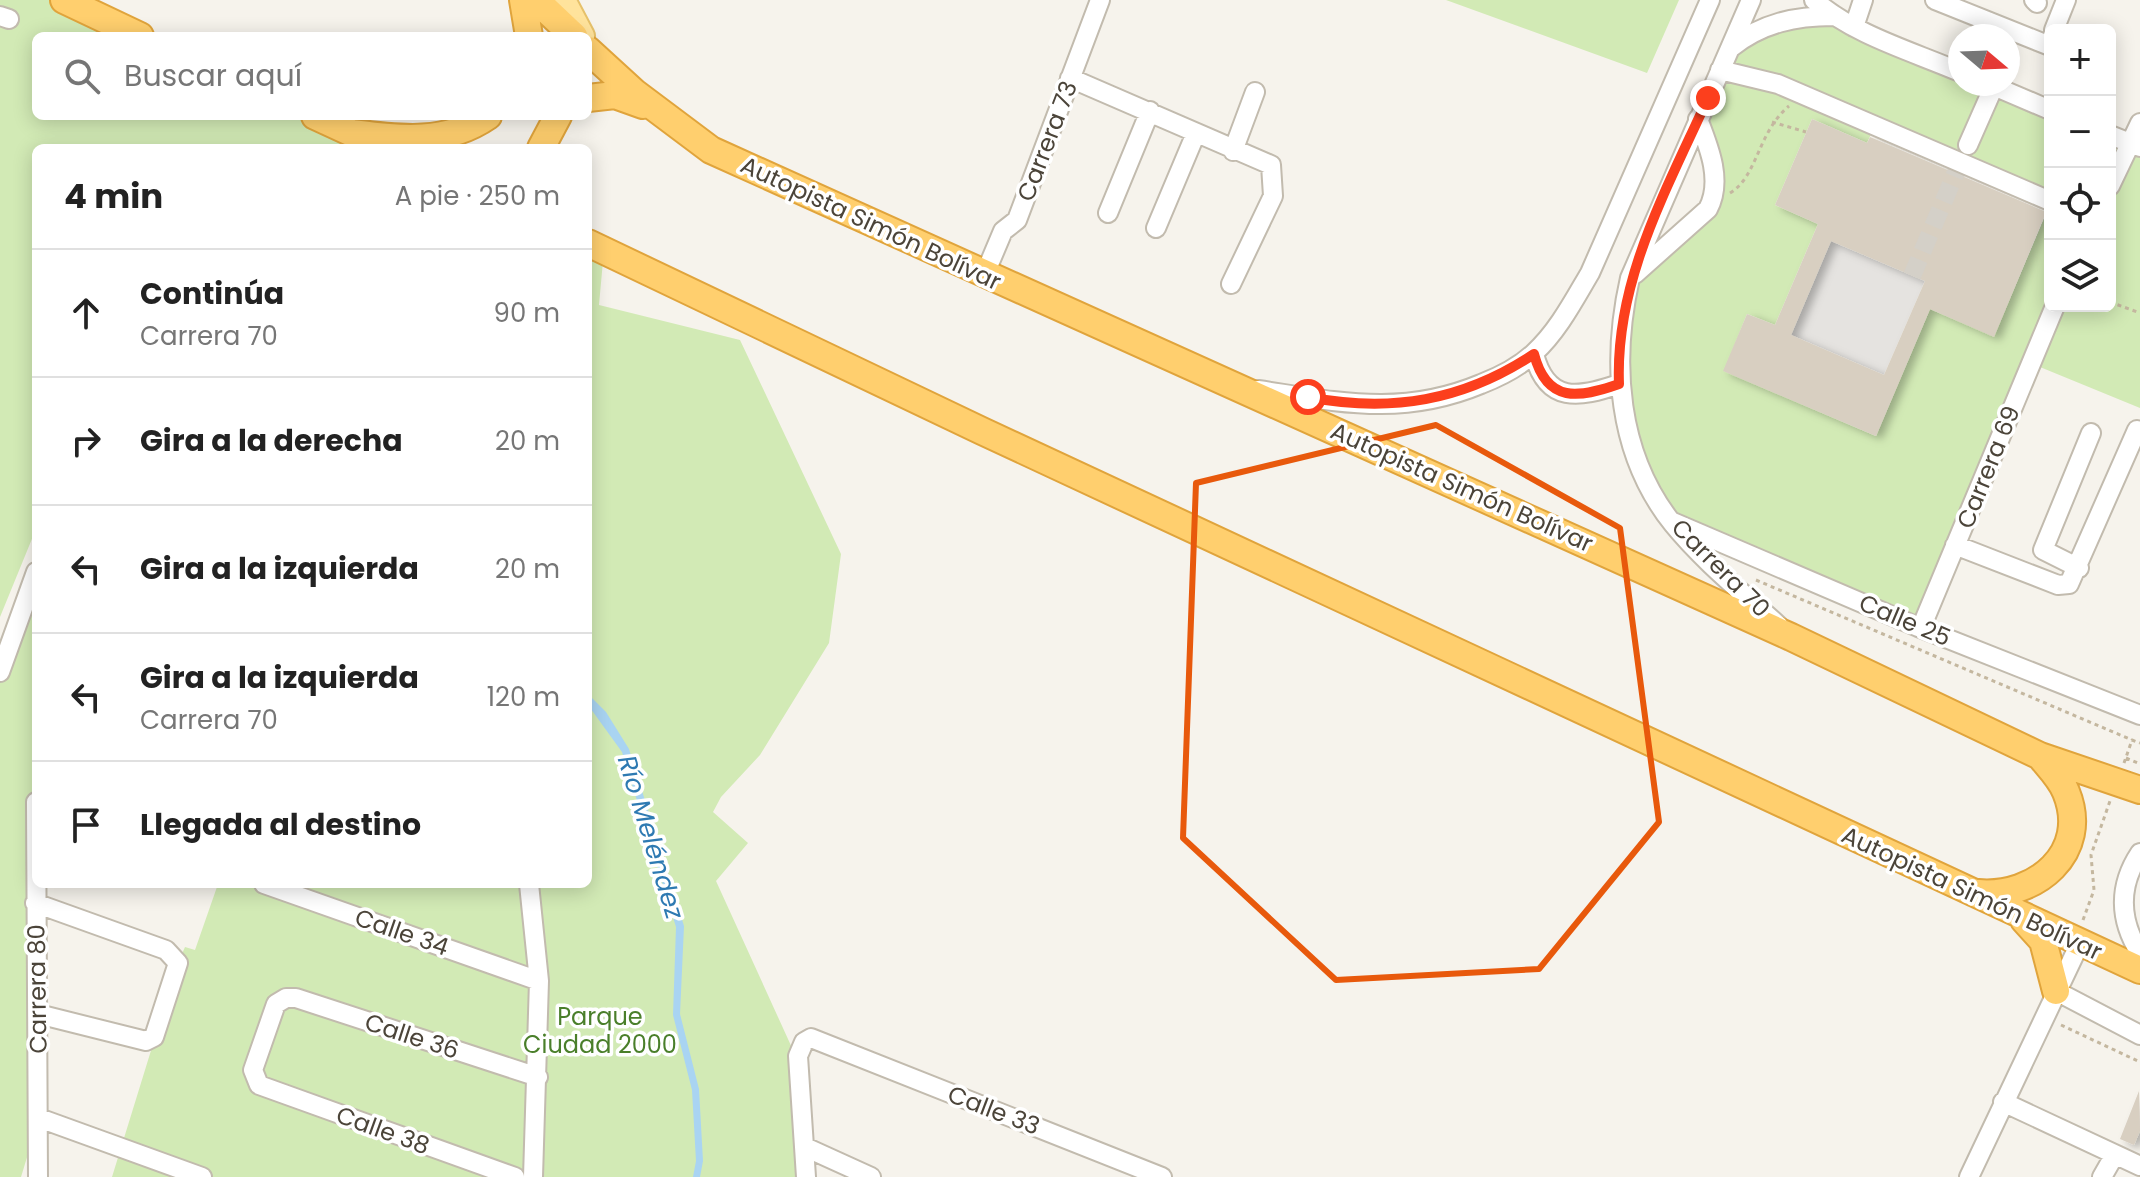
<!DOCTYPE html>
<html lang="es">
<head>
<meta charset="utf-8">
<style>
  body { margin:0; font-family:Poppins,sans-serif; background:#f6f6f6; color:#222 }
  .controls { position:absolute; right:24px; top:24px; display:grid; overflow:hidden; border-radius:12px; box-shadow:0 4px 20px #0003 }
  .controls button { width:72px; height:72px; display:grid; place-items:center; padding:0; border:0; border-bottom:2px solid #e0e0e0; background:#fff; color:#222; font:40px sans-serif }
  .compass { position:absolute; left:1948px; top:24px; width:72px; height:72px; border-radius:50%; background:#fff; box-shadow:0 4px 20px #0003; rotate:109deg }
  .stop { position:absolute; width:24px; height:24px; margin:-18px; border:6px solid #fc3f1d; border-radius:50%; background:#fff }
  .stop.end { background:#fc3f1d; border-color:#fff; box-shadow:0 2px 8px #0008 }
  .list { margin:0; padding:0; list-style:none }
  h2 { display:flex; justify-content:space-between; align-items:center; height:104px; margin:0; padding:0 32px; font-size:34px }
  h2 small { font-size:26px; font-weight:400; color:#767676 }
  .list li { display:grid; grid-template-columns:52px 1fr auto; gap:24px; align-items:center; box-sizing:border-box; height:128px; padding:0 32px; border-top:2px solid #e0e0e0 }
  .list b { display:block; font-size:30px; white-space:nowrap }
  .list p { margin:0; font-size:26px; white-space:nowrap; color:#767676 }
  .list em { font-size:26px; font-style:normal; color:#767676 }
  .icon { flex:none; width:44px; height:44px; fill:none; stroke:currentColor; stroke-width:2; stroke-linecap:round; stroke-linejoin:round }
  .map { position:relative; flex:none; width:2140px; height:1177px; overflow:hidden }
  .search { position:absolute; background:#fff; box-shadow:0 4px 20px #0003; left:32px; top:32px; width:560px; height:88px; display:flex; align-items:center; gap:20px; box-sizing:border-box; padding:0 28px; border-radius:12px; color:#767676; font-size:30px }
  .panel { position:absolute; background:#fff; box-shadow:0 4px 20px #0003; left:32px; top:144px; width:560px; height:744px; border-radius:12px }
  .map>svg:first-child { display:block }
  .green { fill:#d2eab5; fill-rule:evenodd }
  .parking { fill:#e5e3e0 }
  .water { fill:#a9d4f2 }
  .building { fill:#d8cfc1; fill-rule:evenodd; filter:url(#shadow) }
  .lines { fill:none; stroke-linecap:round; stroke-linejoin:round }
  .minor-tunnel { stroke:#d4d0c8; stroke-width:18; stroke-dasharray:18 9; stroke-linecap:butt }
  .minor-casing { stroke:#c2bbae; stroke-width:22 }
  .major-casing { stroke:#e6c16a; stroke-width:28 }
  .highway-casing { stroke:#e0a43c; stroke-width:30 }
  .path { stroke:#c4b79f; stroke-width:3; stroke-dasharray:4 4; stroke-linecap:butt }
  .minor { stroke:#fff; stroke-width:18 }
  .major { stroke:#ffe39c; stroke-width:24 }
  .highway { stroke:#ffcf6e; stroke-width:26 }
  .route { stroke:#fc3f1d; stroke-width:10 }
  .marked { fill:none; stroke:#e8590c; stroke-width:6; stroke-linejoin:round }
  .labels { text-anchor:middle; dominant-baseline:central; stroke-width:7; stroke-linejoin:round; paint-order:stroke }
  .street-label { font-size:24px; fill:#4b4439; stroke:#fff }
  .park-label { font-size:24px; fill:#4a7f2a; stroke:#fff }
  .water-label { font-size:26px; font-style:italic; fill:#2e7ab2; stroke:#fff }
</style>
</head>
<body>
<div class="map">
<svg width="2140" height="1177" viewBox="0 0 2140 1177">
  <defs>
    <filter id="shadow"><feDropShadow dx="6" dy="3.5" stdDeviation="4" flood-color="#0004"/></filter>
  </defs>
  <rect width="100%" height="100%" fill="#f6f3ec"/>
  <!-- green -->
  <path class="green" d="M0,0H64L140,36H36V116H315L384,148H36V529L0,617Z
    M1446,0H1679L1647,73Z
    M1811,16L1960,72V84H1989L2050,110V306H2110V135L2131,143L2140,123V408L2030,363L1918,627L1671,521L1628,432L1630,278L1708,209L1704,134L1730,48ZM1812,119L1867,143L1872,132L2049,207L1994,336L1930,309L1876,436L1724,371L1747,314L1775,325L1818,224L1775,205Z
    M588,243L604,250L599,305L740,340L841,554L829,643L760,755L721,797L713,812L748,843L716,881L798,1061L806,1177H112L178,963L185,947L195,950L218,884H588Z
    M36,572L39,1118L21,1177H0V672Z"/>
  <!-- parking -->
  <path class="parking" d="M1831,241L1925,281L1884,375L1791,335Z"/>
  <!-- water -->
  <path class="water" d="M588,694L606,712L629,749L684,926L680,1014L699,1089L703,1161L700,1177H693L696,1161L692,1090L673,1015L676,927L622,752L588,705Z"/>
  <!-- building -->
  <path class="building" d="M1812,119L1867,143L1870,137L2046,212L1994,337L1930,309L1876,436L1723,371L1747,314L1775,325L1818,224L1775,205ZM1831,241L1925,281L1884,375L1791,335Z
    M2139,1091L2140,1131L2134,1145L2120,1139Z"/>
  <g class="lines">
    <!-- minor-tunnel -->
    <path class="minor-tunnel" d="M1912,276L1965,151"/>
    <defs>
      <path id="minor" d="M1751,0L1630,278C1611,362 1617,454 1673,524C1703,561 1743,593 1779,626
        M1814,0C1854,35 1911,51 1960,72
        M1935,0L2050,46
        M2034,0L2037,3
        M0,16L9,19
        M1854,27L1863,0
        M2054,30L2066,0
        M1732,47C1762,23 1796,16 1833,16
        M1720,70L1778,84L2050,201
        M1070,78L1271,165L1273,196L1231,284
        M1989,84L2050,110
        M2110,135L2140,147
        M1968,145L1994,86
        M1233,151L1255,92
        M2110,186L2140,123
        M1108,213L1150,111
        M1156,228L1196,133
        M1635,274L1708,209C1723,181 1709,147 1698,119
        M984,276L1003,231L1017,220L1100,0
        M1534,354C1547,404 1579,398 1619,384
        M1258,390C1339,402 1402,417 1481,384C1499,377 1520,366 1534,353C1558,331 1574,300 1590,273L1710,0
        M1673,522L1918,627L2140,715
        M1955,545L2058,585L2069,584L2137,430
        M2079,568L2043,550L2091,433
        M1921,628L2055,306
        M0,672L36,572
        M36,802L38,1177
        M2140,853C2118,886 2119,920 2140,953
        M264,884L539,981
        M529,884L539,981L533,1177
        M35,903L166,950L178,963L154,1037L146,1041L38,1014
        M2056,991L2140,1035
        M2003,1102L2140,1166
        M39,1118L202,1177
        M805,1147L871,1177
        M515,1177L259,1085L253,1070L276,1004L286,998H296L538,1077
        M806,1177L798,1056L804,1042L811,1038L1162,1177
        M1969,1177L2080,943
        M2102,1177L2114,1156"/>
      <path id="major" d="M563,0L582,36"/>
      <path id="highway" d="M64,0L140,36
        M523,0L529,36
        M536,0L574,36
        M588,50L635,93L711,150L1791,637L2040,756L2140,790
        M588,98L615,95L643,105
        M315,116L367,140
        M352,133C400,139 446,145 488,116
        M541,148L558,116
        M588,243L982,431L2140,970
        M1978,893C2035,898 2091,853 2066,792C2061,779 2049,767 2040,756
        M2024,920L2043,941L2056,991"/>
    </defs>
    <!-- minor casing -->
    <use href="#minor" class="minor-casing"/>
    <!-- major casing -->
    <use href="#major" class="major-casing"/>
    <!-- highway casing -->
    <use href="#highway" class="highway-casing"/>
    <!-- path -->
    <path class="path" d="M1772,122L1806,132
      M1730,193C1758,176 1757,133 1789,106
      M2110,302L2140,313
      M1756,580L2132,740
      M2126,758L2140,764
      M2124,763L2132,740L2140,743
      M2083,920L2094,890L2091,855L2110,801
      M2061,1025L2140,1062"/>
    <!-- minor -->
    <use href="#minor" class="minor"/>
    <!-- major -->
    <use href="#major" class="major"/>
    <!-- highway -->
    <use href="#highway" class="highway"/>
  </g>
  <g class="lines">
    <!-- route -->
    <path class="route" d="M1308,397C1391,413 1463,401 1534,354C1547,404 1579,398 1619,384C1615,281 1666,191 1708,98"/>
  </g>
  <!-- marked area -->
  <path class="marked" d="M1436,425L1620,528L1659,822L1539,969L1336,980L1183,838L1196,483Z"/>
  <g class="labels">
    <!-- street labels -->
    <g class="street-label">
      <text transform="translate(1047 141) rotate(-69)">Carrera 73</text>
      <text transform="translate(871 223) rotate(25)">Autopista Simón Bolívar</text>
      <text transform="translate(1988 467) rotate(-68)">Carrera 69</text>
      <text transform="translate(1462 487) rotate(24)">Autopista Simón Bolívar</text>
      <text transform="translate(1721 568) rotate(45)">Carrera 70</text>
      <text transform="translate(1905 620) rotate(23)">Calle 25</text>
      <text transform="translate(1972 893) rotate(25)">Autopista Simón Bolívar</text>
      <text transform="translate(402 932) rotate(19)">Calle 34</text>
      <text transform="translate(37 989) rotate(-91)">Carrera 80</text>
      <text transform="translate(412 1036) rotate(18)">Calle 36</text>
      <text transform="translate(994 1110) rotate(21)">Calle 33</text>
      <text transform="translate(383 1130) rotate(20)">Calle 38</text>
    </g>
    <!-- park labels -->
    <g class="park-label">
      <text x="600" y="1016">Parque<tspan x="600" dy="28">Ciudad 2000</tspan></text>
    </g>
    <!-- water labels -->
    <g class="water-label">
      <text transform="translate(651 837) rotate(73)">Río Meléndez</text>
    </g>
  </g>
</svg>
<div class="controls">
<button>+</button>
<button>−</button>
<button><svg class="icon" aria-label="locate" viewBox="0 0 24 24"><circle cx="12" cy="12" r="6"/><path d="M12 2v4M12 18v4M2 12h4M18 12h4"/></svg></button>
<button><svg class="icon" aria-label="layers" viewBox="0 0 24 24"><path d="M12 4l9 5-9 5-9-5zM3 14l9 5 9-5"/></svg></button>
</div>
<svg class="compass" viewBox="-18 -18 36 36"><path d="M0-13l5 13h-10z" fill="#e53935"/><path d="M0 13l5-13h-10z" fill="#767676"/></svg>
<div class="stop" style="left:1308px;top:397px"></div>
<div class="stop end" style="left:1708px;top:98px"></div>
<div class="search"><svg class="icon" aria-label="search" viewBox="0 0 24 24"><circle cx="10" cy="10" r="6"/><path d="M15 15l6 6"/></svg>Buscar aquí</div>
<section class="panel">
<h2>4 min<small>A pie · 250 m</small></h2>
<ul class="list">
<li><svg class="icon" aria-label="ahead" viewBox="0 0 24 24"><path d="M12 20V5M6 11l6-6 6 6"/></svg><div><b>Continúa</b><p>Carrera 70</p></div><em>90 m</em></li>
<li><svg class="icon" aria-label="right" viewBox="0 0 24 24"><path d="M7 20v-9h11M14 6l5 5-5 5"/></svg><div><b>Gira a la derecha</b></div><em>20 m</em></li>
<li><svg class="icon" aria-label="left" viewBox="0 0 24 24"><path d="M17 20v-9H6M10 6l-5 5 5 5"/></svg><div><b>Gira a la izquierda</b></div><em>20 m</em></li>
<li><svg class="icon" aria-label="left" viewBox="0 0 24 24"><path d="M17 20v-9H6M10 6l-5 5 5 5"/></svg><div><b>Gira a la izquierda</b><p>Carrera 70</p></div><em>120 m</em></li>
<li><svg class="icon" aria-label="arrive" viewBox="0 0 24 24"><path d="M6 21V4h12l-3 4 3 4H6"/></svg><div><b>Llegada al destino</b></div></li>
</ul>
</section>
</div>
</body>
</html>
